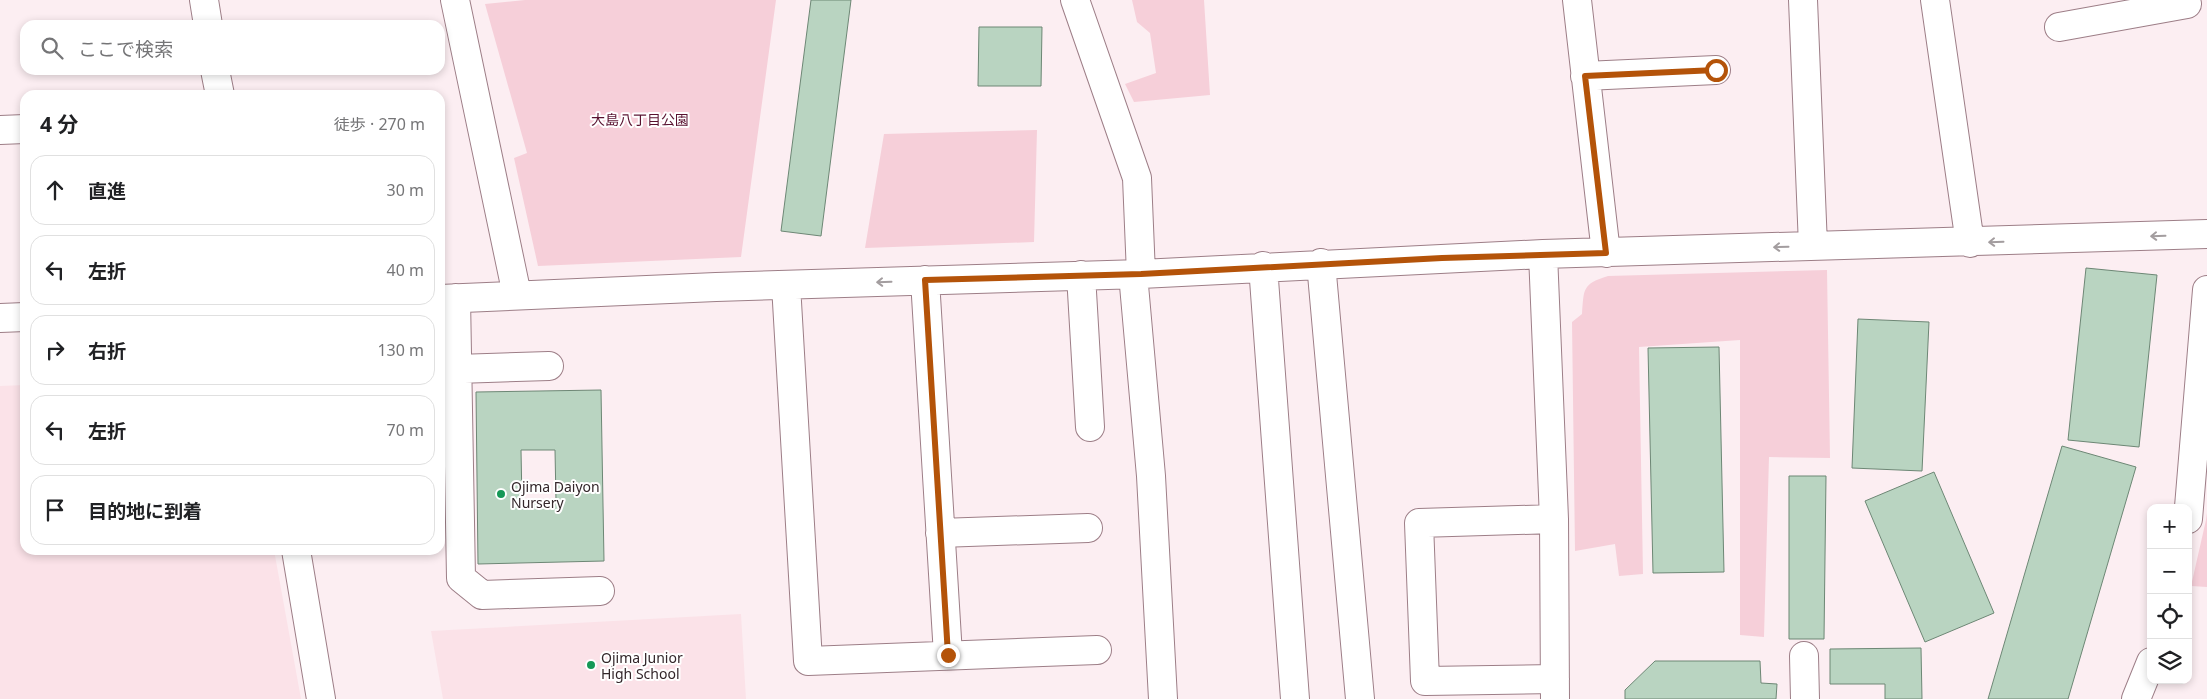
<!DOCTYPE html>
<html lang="ja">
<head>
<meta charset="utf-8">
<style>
  body { margin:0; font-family:"Noto Sans","Noto Sans JP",sans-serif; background:#f2f2f2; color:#202124 }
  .controls { position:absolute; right:15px; bottom:15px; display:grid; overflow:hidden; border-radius:10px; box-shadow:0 2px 8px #0003 }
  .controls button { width:45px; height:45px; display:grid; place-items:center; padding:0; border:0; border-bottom:1px solid #e0e0e0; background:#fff; color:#202124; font:25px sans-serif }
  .stop { position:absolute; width:15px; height:15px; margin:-11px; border:4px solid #b45309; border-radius:50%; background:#fff }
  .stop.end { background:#b45309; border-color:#fff; box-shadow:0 1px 5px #0008 }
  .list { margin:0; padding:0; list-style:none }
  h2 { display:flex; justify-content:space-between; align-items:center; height:65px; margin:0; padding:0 20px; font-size:21px }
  h2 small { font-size:16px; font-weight:400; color:#757577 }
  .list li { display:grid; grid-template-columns:32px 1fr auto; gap:15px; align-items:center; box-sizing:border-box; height:70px; margin:0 10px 10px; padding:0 10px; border:1px solid #e0e0e0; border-radius:15px }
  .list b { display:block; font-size:19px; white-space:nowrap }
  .list em { font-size:16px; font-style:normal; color:#757577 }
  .icon { flex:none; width:28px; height:28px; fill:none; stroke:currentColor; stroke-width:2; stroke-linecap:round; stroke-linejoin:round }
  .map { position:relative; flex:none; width:2207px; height:699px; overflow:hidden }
  .search { position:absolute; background:#fff; box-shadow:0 2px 8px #0003; left:20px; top:20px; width:425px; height:55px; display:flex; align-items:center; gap:12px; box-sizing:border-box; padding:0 18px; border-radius:15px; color:#757577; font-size:19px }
  .panel { position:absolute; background:#fff; box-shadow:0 2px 8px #0003; left:20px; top:90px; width:425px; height:465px; border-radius:15px }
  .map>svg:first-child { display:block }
  .built { fill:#fbe2e8 }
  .green { fill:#f6cfd9 }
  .building { fill:#b9d4c1; stroke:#6d8775; fill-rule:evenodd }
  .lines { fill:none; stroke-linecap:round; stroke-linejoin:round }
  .minor-casing { stroke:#9d7e87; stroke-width:30 }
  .minor { stroke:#fff; stroke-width:28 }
  .oneway { stroke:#a39d9f }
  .route { stroke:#b45309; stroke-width:6 }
  .poi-dot { fill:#169857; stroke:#fff; stroke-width:2 }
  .labels { text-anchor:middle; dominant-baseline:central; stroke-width:4; stroke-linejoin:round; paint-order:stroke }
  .park-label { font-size:14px; fill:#591230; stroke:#fff }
  .poi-label { font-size:14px; fill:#33262a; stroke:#fff; text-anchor:start }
</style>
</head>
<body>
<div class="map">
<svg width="2207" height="699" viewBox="0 0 2207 699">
  <rect width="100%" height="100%" fill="#fceef2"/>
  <!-- built -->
  <path class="built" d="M25,385V550H274L301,699H0V386Z
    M741,614L746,699H443L431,631Z"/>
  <!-- green -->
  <path class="green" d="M525,0H776L741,257L538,266L514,158L527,153L485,4Z
    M1132,0H1204L1210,95L1134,102L1125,84L1156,73L1150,33L1137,22Z
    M1037,130L1034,242L865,248L884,134Z
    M1827,270L1830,458L1769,457L1764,637L1740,635V340L1639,347L1643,574L1619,576L1615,544L1575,551L1572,322L1582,314C1584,289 1582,284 1608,276Z
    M2207,513V587L2191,586L2206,520Z"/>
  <!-- building -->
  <path class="building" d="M811,0H851L821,236L781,231Z
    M979,27H1042L1041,86H978Z
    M2086,268L2157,275L2139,447L2068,440Z
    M1858,319L1929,322L1922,471L1852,468Z
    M1719,347L1724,572L1653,573L1648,348Z
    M601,390L604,561L478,564L476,392ZM521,450H555L556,501L522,502Z
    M2062,446L2136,467L2068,699H1988Z
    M1934,472L1994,613L1925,642L1865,501Z
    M1789,476H1826L1824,639H1789Z
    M1921,648L1922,699H1885V684H1830V649Z
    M1655,661H1760L1761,683L1777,684L1776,699H1625V690Z"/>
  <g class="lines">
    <defs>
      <path id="minor" d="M204,0L208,25
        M455,0L517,295
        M1075,0L1137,178L1141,274
        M1577,0L1606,253
        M1803,0L1813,246
        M1935,0L1970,243
        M2059,27L2187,4
        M215,70L220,95
        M1585,76L1716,70
        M0,130L25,129
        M1543,254L1554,519L1555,699
        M1321,263L1360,699
        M1263,266L1295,699
        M1133,274L1151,476L1163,699
        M1081,275L1090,427
        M925,280L948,655
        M786,285L808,661L1097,650
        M456,298L461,578L482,595L600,591
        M440,299L716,287L1141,274L1543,254L2207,234
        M0,318L25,317
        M457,369L549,366
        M1554,519L1419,523L1425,681L1555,679
        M2188,519L2207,290
        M940,533L1088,528
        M296,550L321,699
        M1804,656L1805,699
        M2136,699L2151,662"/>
    </defs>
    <!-- minor casing -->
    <use href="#minor" class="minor-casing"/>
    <!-- minor -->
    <use href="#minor" class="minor"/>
  </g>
  <!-- one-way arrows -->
  <defs><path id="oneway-shaft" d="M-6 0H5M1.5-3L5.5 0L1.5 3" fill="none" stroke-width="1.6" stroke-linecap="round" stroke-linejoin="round" transform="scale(1.25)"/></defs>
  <g class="oneway">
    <use href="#oneway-shaft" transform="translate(2158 236) rotate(178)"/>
    <use href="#oneway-shaft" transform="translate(1996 242) rotate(178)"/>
    <use href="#oneway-shaft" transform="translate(1781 247) rotate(178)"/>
    <use href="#oneway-shaft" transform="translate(884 282) rotate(178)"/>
  </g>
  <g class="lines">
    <!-- route -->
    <path class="route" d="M948,655L925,280L1141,274L1442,258L1606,253L1585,76L1716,70"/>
  </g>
  <!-- markers -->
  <g class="poi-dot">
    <circle cx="501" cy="494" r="5"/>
    <circle cx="591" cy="665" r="5"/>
  </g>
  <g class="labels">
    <!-- park labels -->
    <g class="park-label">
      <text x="640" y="119">大島八丁目公園</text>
    </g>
    <!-- poi labels -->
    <g class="poi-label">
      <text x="511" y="486">Ojima Daiyon<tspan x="511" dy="16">Nursery</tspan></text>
      <text x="601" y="657">Ojima Junior<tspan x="601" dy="16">High School</tspan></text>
    </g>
  </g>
</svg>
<div class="controls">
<button>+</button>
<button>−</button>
<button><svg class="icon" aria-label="locate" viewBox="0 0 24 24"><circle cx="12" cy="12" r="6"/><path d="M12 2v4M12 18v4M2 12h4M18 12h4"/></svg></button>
<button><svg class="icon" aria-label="layers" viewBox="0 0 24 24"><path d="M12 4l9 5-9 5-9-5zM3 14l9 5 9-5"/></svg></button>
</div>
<div class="stop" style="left:1716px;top:70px"></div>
<div class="stop end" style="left:948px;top:655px"></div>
<div class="search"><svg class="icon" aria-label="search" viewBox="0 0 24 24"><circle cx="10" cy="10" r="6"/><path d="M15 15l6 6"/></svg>ここで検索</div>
<section class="panel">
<h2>4 分<small>徒歩 · 270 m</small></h2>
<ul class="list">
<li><svg class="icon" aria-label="ahead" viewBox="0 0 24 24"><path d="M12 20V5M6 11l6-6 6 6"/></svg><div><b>直進</b></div><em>30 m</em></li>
<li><svg class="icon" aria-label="left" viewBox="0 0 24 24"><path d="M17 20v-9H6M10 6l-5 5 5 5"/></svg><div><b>左折</b></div><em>40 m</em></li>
<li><svg class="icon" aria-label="right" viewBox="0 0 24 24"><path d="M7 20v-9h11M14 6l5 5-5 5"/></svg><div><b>右折</b></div><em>130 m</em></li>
<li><svg class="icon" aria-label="left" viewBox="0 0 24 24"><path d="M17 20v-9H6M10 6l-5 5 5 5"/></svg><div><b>左折</b></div><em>70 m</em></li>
<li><svg class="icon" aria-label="arrive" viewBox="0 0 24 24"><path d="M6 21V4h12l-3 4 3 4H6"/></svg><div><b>目的地に到着</b></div></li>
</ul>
</section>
</div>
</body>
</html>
